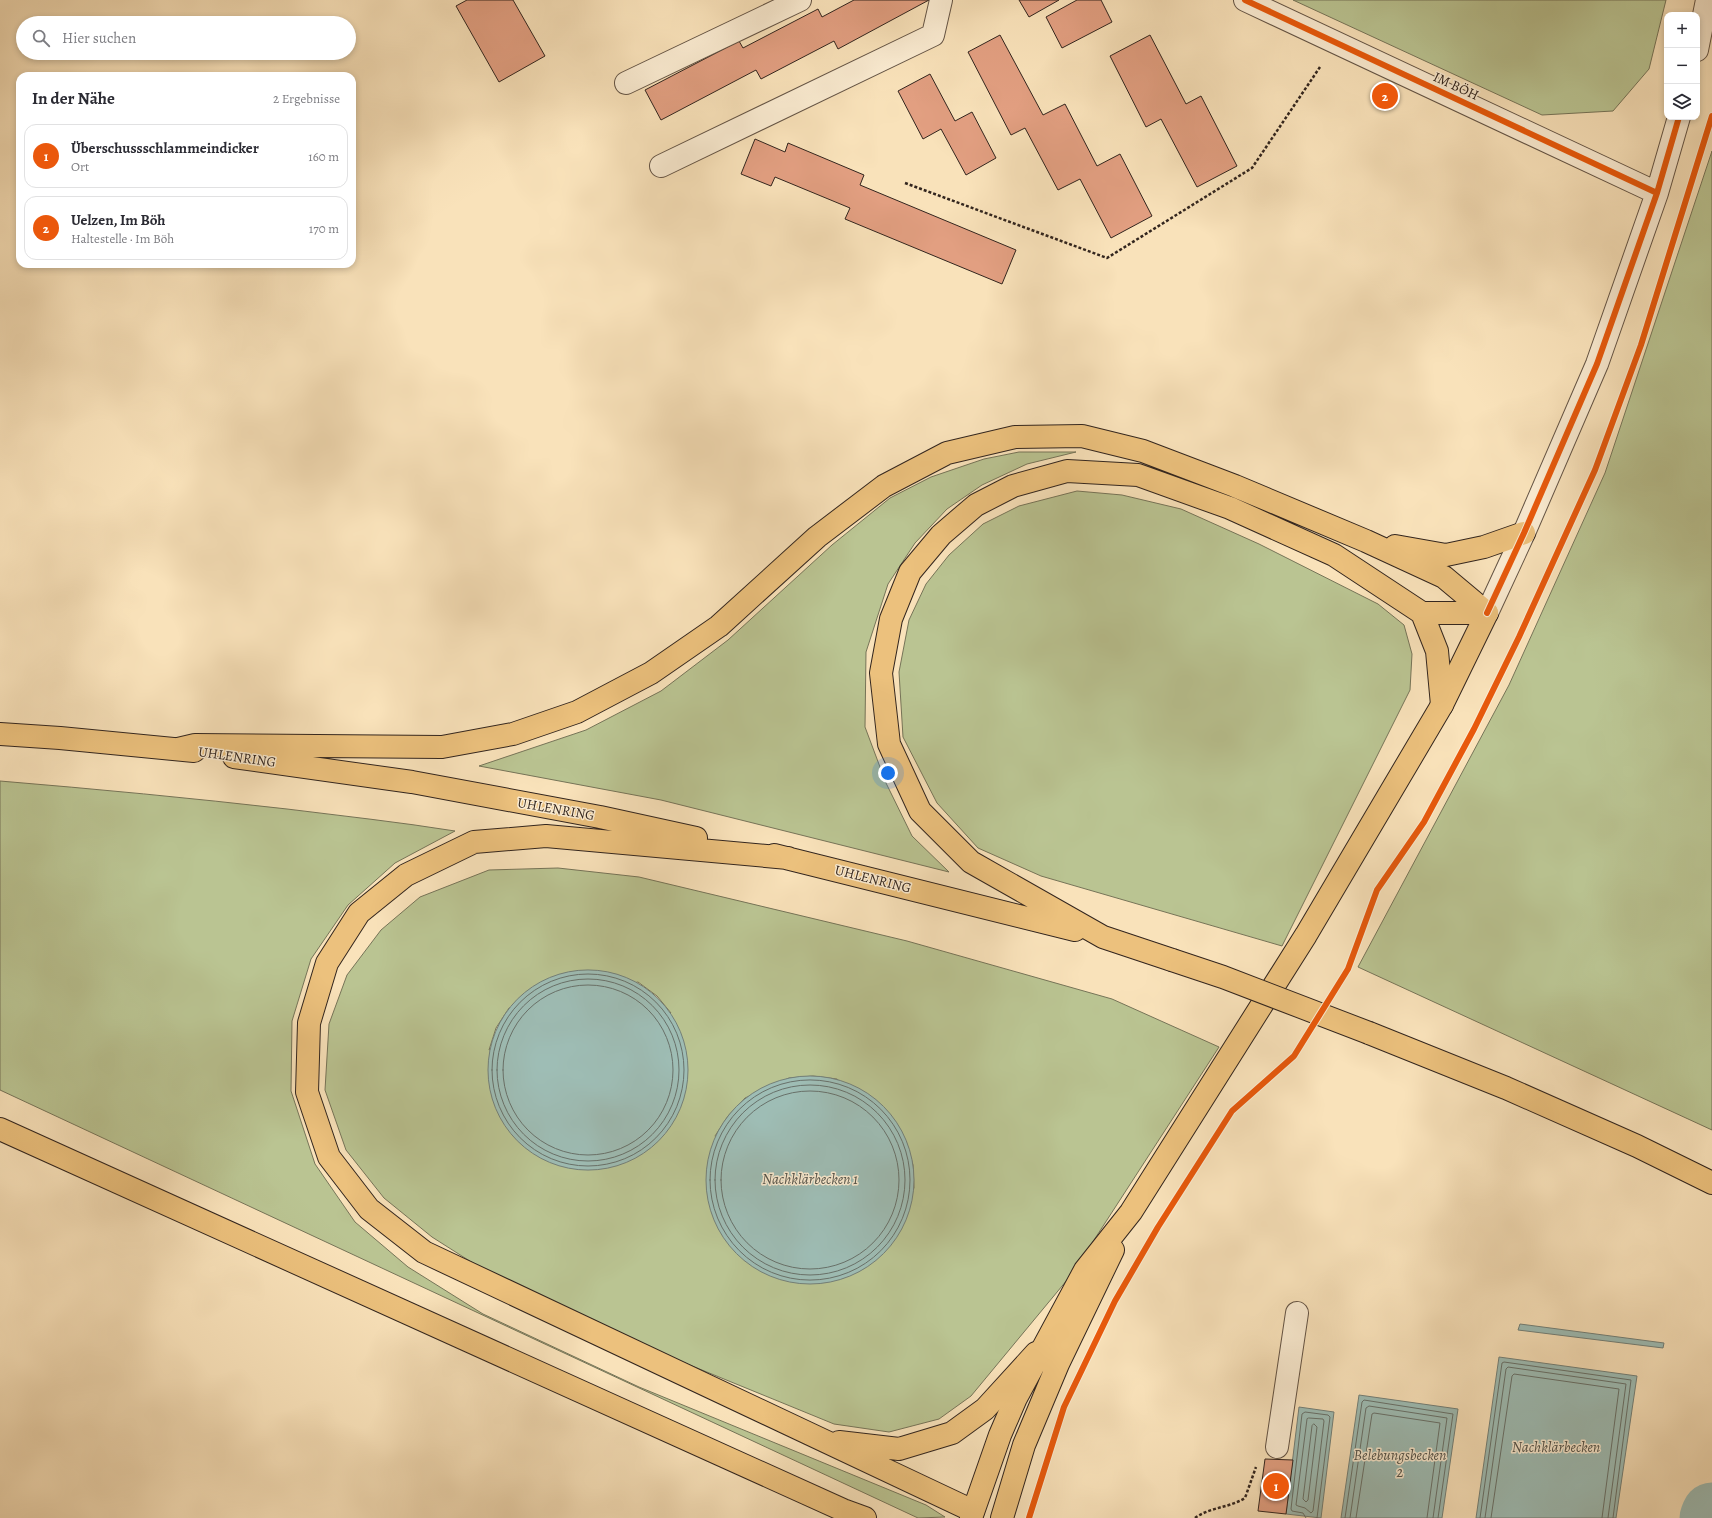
<!DOCTYPE html>
<html lang="de">
<head>
<meta charset="utf-8">
<style>
  body { margin:0; font-family:Alegreya,serif; background:#f7f7f7; color:#2b2b33 }
  .controls { position:absolute; right:12px; top:12px; display:grid; overflow:hidden; border-radius:8px; box-shadow:0 2px 6px #0003 }
  .controls button { width:36px; height:36px; display:grid; place-items:center; padding:0; border:0; border-bottom:1px solid #e1e1e2; background:#fff; color:#2b2b33; font:20px sans-serif }
  .you { position:absolute; left:888px; top:773px; width:14px; height:14px; margin:-10px; border:3px solid #fff; border-radius:50%; background:#1a73e8; box-shadow:0 0 0 6px #1a73e833 }
  .badge { display:grid; place-items:center; width:26px; height:26px; border-radius:50%; background:#ea580c; color:#fff; font-size:13px; font-weight:700 }
  .pin { position:absolute; translate:-50% -50%; border:2px solid #fff; box-shadow:0 1px 4px #0006 }
  .list { margin:0; padding:0; list-style:none }
  h2 { display:flex; justify-content:space-between; align-items:center; height:52px; margin:0; padding:0 16px; font-size:17px }
  h2 small { font-size:13px; font-weight:400; color:#7c7c81 }
  .list li { display:grid; grid-template-columns:26px 1fr auto; gap:12px; align-items:center; box-sizing:border-box; height:64px; margin:0 8px 8px; padding:0 8px; border:1px solid #e1e1e2; border-radius:12px }
  .list b { display:block; font-size:15px; white-space:nowrap }
  .list p { margin:0; font-size:13px; white-space:nowrap; color:#7c7c81 }
  .list em { font-size:13px; font-style:normal; color:#7c7c81 }
  .icon { flex:none; width:22px; height:22px; fill:none; stroke:currentColor; stroke-width:2; stroke-linecap:round; stroke-linejoin:round }
  .map { position:relative; flex:none; width:1712px; height:1518px; overflow:hidden }
  .search { position:absolute; background:#fff; box-shadow:0 2px 6px #0003; left:16px; top:16px; width:340px; height:44px; display:flex; align-items:center; gap:10px; box-sizing:border-box; padding:0 14px; border-radius:22px; color:#7c7c81; font-size:15px }
  .panel { position:absolute; background:#fff; box-shadow:0 2px 6px #0003; left:16px; top:72px; width:340px; height:196px; border-radius:12px }
  .map>svg:first-child { display:block }
  .green { fill:#bac492; stroke:#767458; fill-rule:evenodd }
  .water { fill:#9ebdb5; stroke:#738079 }
  .lines { fill:none; stroke-linecap:round; stroke-linejoin:round }
  .shore { stroke:#68716a; stroke-width:1 }
  .river { stroke:#9ebdb5; stroke-width:61 }
  .building { fill:#e29f81; stroke:#32251e }
  .minor-casing { stroke:#645445; stroke-width:24 }
  .major-casing { stroke:#32251e; stroke-width:24 }
  .highway-casing { stroke:#32251e; stroke-width:24 }
  .path { stroke:#32251e; stroke-width:2.5; stroke-dasharray:3 2; stroke-linecap:butt }
  .minor { stroke:#fbecd2; stroke-width:22 }
  .major { stroke:#ecc17d; stroke-width:22 }
  .highway { stroke:#ecc17d; stroke-width:22 }
  .highway-bridge-casing { stroke:#32251e; stroke-width:24; stroke-linecap:butt }
  .highway-bridge { stroke:#ecc17d; stroke-width:22 }
  .cycleway-casing { stroke:#fbecd2; stroke-width:8 }
  .cycleway { stroke:#e8590c; stroke-width:6 }
  .labels { text-anchor:middle; dominant-baseline:central; stroke-width:3; stroke-linejoin:round; paint-order:stroke }
  .street-label { font-size:14px; fill:#32251e; stroke:#fbecd2 }
  .water-label { font-size:15px; font-style:italic; fill:#52534b; stroke:#fbecd2 }
</style>
</head>
<body>
<div class="map">
<svg width="1712" height="1518" viewBox="0 0 1712 1518">
  <rect width="100%" height="100%" fill="#f9e2ba"/>
  <filter id="stains"><feTurbulence type="fractalNoise" baseFrequency=".005" numOctaves="4"/><feColorMatrix values="0 0 0 0 .2 0 0 0 0 .09 0 0 0 0 .02 0 0 0 .5 -.17"/></filter>
  <radialGradient id="worn" r=".72"><stop offset=".6" stop-color="#630" stop-opacity="0"/><stop offset="1" stop-color="#630" stop-opacity=".3"/></radialGradient>
  <!-- green -->
  <path class="green" d="M1293,0H1666L1649,69L1613,111L1542,115Z
    M1712,151V1130L1358,967L1509,685L1605,473Z
    M1019,452H1076L1027,464L982,485L947,509L915,543L888,584L866,652L865,727L886,783L912,836L949,872L661,800L479,766L586,730L661,691L728,640L832,545L890,498L931,477L984,459Z
    M1077,491L1122,495L1181,509L1259,544L1378,604L1404,625L1412,654L1410,690L1282,946L1041,876L978,848L937,803L903,737L899,672L909,620L926,584L949,555L983,524L1019,506Z
    M0,781C96,789 191,798 287,809C343,816 399,822 455,831L395,863L348,905L311,959L292,1021L291,1091L315,1164L355,1222L408,1267L483,1314L639,1387L926,1505L945,1517L918,1518L0,1090Z
    M558,868L639,877L907,941L1112,999L1219,1047L1072,1274L971,1396L939,1419L889,1432L834,1424L653,1350L498,1279L432,1237L384,1198L346,1150L325,1090L329,1024L347,975L381,930L420,897L489,870ZM638,982L657,996L671,1013L489,1050L496,1028L509,1008ZM813,1076L837,1079L906,1141L913,1165L914,1188L865,1268L843,1278L819,1283L715,1136L728,1116L745,1098L789,1078Z"/>
  <!-- water -->
  <path class="water" d="M488 1070a100 100 0 1 1 200 0a100 100 0 1 1-200 0Z
    M706 1180a104 104 0 1 1 208 0a104 104 0 1 1-208 0Z
    M1520,1324L1664,1343L1663,1348L1518,1330Z
    M1499,1357L1637,1376L1616,1518H1476Z
    M1359,1395L1458,1409L1442,1518H1341Z
    M1299,1407L1334,1412L1321,1518L1286,1514Z"/>
  <g class="lines">
    <!-- shore -->
    <path class="shore" d="M492 1070a96 96 0 1 1 192 0a96 96 0 1 1-192 0Z
      M497 1070a91 91 0 1 1 182 0a91 91 0 1 1-182 0Z
      M503 1070a85 85 0 1 1 170 0a85 85 0 1 1-170 0Z
      M710 1180a100 100 0 1 1 200 0a100 100 0 1 1-200 0Z
      M715 1180a95 95 0 1 1 190 0a95 95 0 1 1-190 0Z
      M721 1180a89 89 0 1 1 178 0a89 89 0 1 1-178 0Z
      M1309,1418L1323,1419L1324,1421L1313,1511L1311,1513L1305,1508L1298,1506L1296,1505L1307,1419Z
      M1314,1424L1317,1427L1308,1500L1306,1502L1303,1499L1312,1426Z
      M1306,1518L1303,1513L1292,1511L1291,1509L1302,1414L1305,1412L1328,1415L1330,1417L1317,1518
      M1345,1518L1362,1402L1364,1400L1453,1414L1438,1518
      M1350,1518L1366,1408L1369,1406L1447,1418L1433,1518
      M1356,1518L1372,1414L1374,1413L1440,1423L1427,1518
      M1480,1518L1502,1363L1504,1362L1631,1380L1613,1518
      M1485,1518L1506,1369L1508,1367L1626,1384L1608,1518
      M1491,1518L1512,1376L1514,1374L1619,1389L1602,1518"/>
    <!-- river -->
    <path class="river" d="M1710,1518L1712,1513"/>
  </g>
  <!-- building -->
  <path class="building" d="M467,0H513L545,56L499,82L456,6Z
    M854,0H929L838,49L834,41L761,79L756,70L661,120L645,90L739,41L743,48L818,9L822,17Z
    M1019,0H1059L1029,17Z
    M1077,0H1101L1112,22L1062,48L1046,17Z
    M1000,35L1043,115L1065,104L1097,166L1120,154L1152,216L1111,238L1080,179L1058,190L1025,128L1011,135L968,52Z
    M1150,35L1186,104L1201,96L1237,166L1197,187L1161,119L1146,127L1110,56Z
    M930,74L955,121L972,112L996,158L966,175L941,129L923,139L898,91Z
    M755,139L785,152L788,143L864,175L860,185L1016,250L1002,284L845,219L850,208L775,177L771,186L741,174Z
    M1265,1459L1293,1460L1286,1514L1258,1511Z"/>
  <g class="lines">
    <defs>
      <path id="minor" d="M1245,0L1657,193
        M1697,50L1707,0
        M626,83L800,0
        M661,166L933,35L941,0
        M1487,613L1524,533L1597,364L1657,193L1679,117
        M1277,1447L1297,1313"/>
      <path id="major" d="M971,1518L1000,1435L1016,1398L1085,1270L1131,1212L1306,935L1442,705L1487,613
        M1002,1518L1024,1445L1058,1364L1113,1250"/>
      <path id="highway" d="M1395,546L1446,555L1484,547L1524,533
        M1422,613L1437,651L1442,705
        M0,734L60,738L194,751
        M178,749L195,745L442,747L513,734L577,712L651,673L719,626L817,537L884,486L947,453L1015,437L1082,436L1143,451L1235,486L1366,541L1444,577L1487,613
        M234,757L412,782L600,817L696,838
        M774,855L1075,930
        M788,858L546,836L474,842L406,875L359,913L327,963L309,1023L307,1092L329,1157L369,1209L424,1252L973,1511
        M1172,960L1103,937L971,862L920,811L889,744L881,673L891,619L910,572L941,535L976,505L1013,486L1067,471L1138,475L1230,508L1334,555L1422,613H1487
        M1369,1033L1506,1088L1637,1146L1712,1183
        M0,1129L843,1510L865,1518
        M839,1442L899,1449L952,1433L985,1409L1036,1353H1040"/>
    </defs>
    <!-- minor casing -->
    <use href="#minor" class="minor-casing"/>
    <!-- major casing -->
    <use href="#major" class="major-casing"/>
    <!-- highway casing -->
    <use href="#highway" class="highway-casing"/>
    <!-- path -->
    <path class="path" d="M905,183L1107,258L1252,168L1320,67
      M1195,1518C1210,1507 1229,1508 1245,1498L1256,1467"/>
    <!-- minor -->
    <use href="#minor" class="minor"/>
    <!-- major -->
    <use href="#major" class="major"/>
    <!-- highway -->
    <use href="#highway" class="highway"/>
    <defs>
      <path id="highway-bridge" d="M1172,960L1223,977L1369,1033"/>
    </defs>
    <!-- highway-bridge casing -->
    <use href="#highway-bridge" class="highway-bridge-casing"/>
    <!-- highway-bridge -->
    <use href="#highway-bridge" class="highway-bridge"/>
    <defs>
      <path id="cycleway" d="M1245,0L1657,193
        M1487,613L1524,533L1597,364L1657,193L1679,117
        M1029,1518L1064,1407L1115,1301L1158,1227L1232,1111L1294,1056L1348,969L1377,890L1424,822L1474,729L1519,637L1595,470L1641,345L1712,116"/>
    </defs>
    <!-- cycleway casing -->
    <use href="#cycleway" class="cycleway-casing"/>
    <!-- cycleway -->
    <use href="#cycleway" class="cycleway"/>
  </g>
  <g class="labels">
    <!-- street labels -->
    <g class="street-label">
      <text transform="translate(1456 86) rotate(25)">IM BÖH</text>
      <text transform="translate(237 757) rotate(8)">UHLENRING</text>
      <text transform="translate(556 809) rotate(10)">UHLENRING</text>
      <text transform="translate(873 879) rotate(14)">UHLENRING</text>
    </g>
    <!-- water labels -->
    <g class="water-label">
      <text x="810" y="1179">Nachklärbecken 1</text>
      <text x="1556" y="1447">Nachklärbecken</text>
      <text x="1400" y="1455">Belebungsbecken<tspan x="1400" dy="17">2</tspan></text>
    </g>
  </g>
  <rect width="100%" height="100%" filter="url(#stains)"/>
  <rect width="100%" height="100%" fill="url(#worn)"/>
</svg>
<div class="controls">
<button>+</button>
<button>−</button>
<button><svg class="icon" aria-label="layers" viewBox="0 0 24 24"><path d="M12 4l9 5-9 5-9-5zM3 14l9 5 9-5"/></svg></button>
</div>
<div class="you"></div>
<div class="pin badge" style="left:1276px;top:1486px">1</div>
<div class="pin badge" style="left:1385px;top:96px">2</div>
<div class="search"><svg class="icon" aria-label="search" viewBox="0 0 24 24"><circle cx="10" cy="10" r="6"/><path d="M15 15l6 6"/></svg>Hier suchen</div>
<section class="panel">
<h2>In der Nähe<small>2 Ergebnisse</small></h2>
<ul class="list">
<li><span class="badge">1</span><div><b>Überschussschlammeindicker</b><p>Ort</p></div><em>160 m</em></li>
<li><span class="badge">2</span><div><b>Uelzen, Im Böh</b><p>Haltestelle · Im Böh</p></div><em>170 m</em></li>
</ul>
</section>
</div>
</body>
</html>
